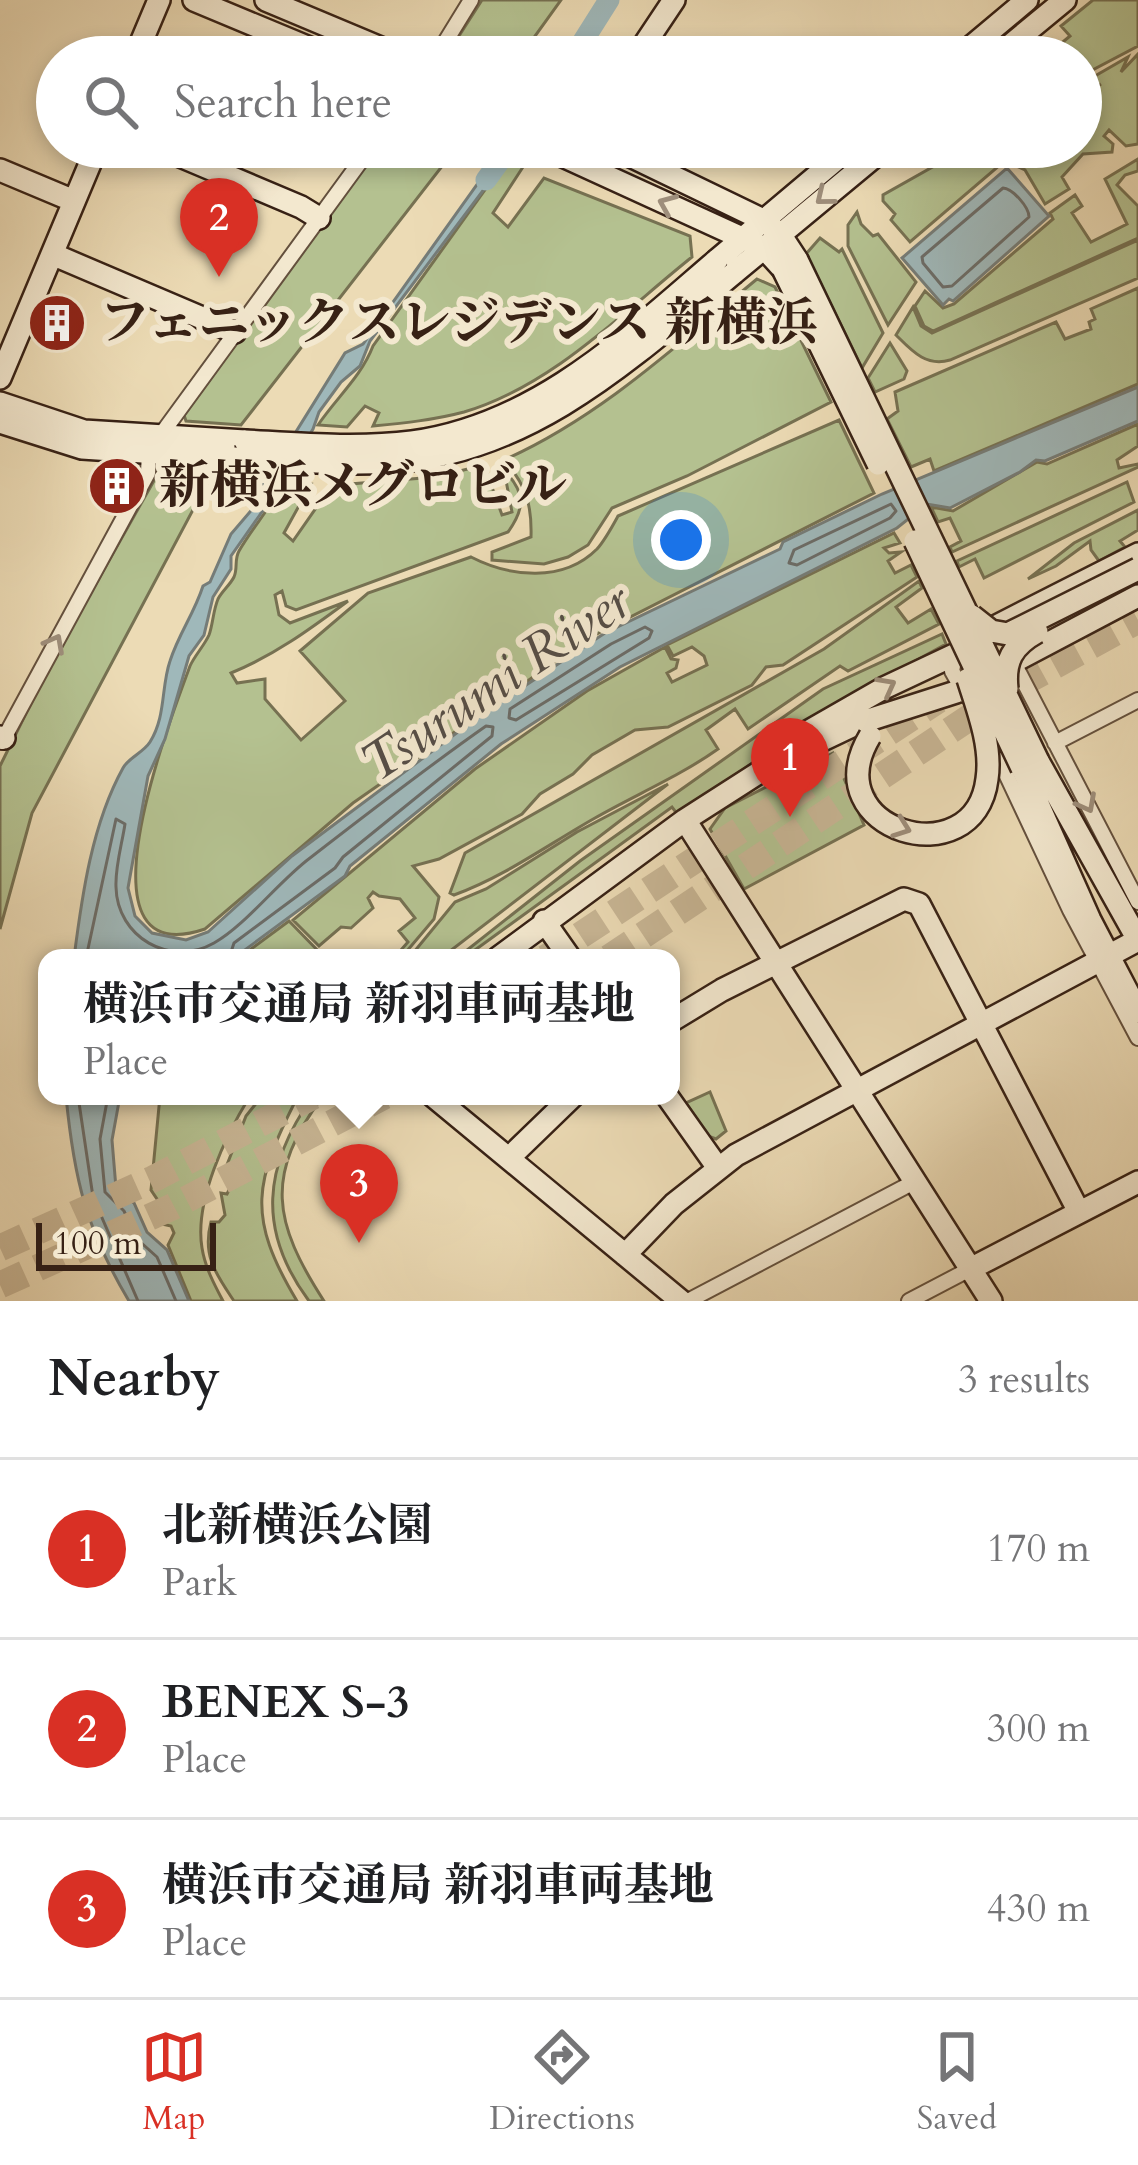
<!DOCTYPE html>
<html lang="en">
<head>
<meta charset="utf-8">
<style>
  body { margin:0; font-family:Cardo,"Noto Serif JP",serif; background:#f2f2f2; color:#202124 }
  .scale { position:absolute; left:36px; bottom:30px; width:180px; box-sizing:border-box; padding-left:12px; border:6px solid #372115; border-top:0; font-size:33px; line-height:42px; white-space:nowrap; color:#372115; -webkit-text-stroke:9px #f3e8cf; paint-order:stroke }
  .you { position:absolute; left:681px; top:540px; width:42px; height:42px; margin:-30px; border:9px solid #fff; border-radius:50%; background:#1a73e8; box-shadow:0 0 0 18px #1a73e833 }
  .badge { display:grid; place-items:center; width:78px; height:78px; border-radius:50%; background:#d93025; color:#fff; font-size:39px; font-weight:700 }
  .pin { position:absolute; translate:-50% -99px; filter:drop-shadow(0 3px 6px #0008) }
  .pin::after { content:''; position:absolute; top:63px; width:42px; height:36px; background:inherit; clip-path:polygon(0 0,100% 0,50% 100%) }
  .popup { position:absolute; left:38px; top:949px; width:642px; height:156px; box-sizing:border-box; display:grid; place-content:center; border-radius:24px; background:#fff; filter:drop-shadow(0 3px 9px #0005); font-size:39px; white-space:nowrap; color:#757577 }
  .popup b { font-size:45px; color:#202124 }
  .popup::after { content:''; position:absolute; left:50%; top:100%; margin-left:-24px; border:24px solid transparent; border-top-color:#fff }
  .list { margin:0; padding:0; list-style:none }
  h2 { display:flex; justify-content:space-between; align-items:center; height:156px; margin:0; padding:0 48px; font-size:51px }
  h2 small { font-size:39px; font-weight:400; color:#757577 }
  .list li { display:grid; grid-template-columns:78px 1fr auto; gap:36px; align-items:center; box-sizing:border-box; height:180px; padding:0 48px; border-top:3px solid #e0e0e0 }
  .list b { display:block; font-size:45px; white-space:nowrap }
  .list p { margin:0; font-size:39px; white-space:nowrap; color:#757577 }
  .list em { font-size:39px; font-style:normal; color:#757577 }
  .icon { flex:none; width:66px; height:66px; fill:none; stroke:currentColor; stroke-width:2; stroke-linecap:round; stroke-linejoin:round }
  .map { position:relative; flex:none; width:1138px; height:1301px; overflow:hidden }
  .search { position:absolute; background:#fff; box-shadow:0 6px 18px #0003; left:36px; right:36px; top:36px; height:132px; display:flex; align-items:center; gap:30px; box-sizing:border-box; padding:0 42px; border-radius:66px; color:#757577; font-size:45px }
  .sheet { height:696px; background:#fff }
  nav { display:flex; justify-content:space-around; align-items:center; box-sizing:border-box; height:168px; border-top:3px solid #e0e0e0; background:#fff; font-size:33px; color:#757577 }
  nav a { display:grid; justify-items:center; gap:6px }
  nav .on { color:#d93025 }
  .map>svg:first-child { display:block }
  .green { fill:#b4c190; stroke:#767152; stroke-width:3 }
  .water { fill:#9fb8ba; stroke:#757c78; stroke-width:3 }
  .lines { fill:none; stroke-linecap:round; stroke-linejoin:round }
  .shore { stroke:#6b6c68; stroke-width:3 }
  .river { stroke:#9fb8ba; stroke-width:21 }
  .highway-tunnel { stroke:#c8b695; stroke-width:27; stroke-dasharray:27 14; stroke-linecap:butt }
  .street-casing { stroke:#64503d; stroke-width:18 }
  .secondary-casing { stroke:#372115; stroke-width:26 }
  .street { stroke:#f3e8cf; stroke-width:14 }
  .secondary { stroke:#f3e8cf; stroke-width:21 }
  .secondary-bridge-casing { stroke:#372115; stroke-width:26; stroke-linecap:butt }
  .secondary-bridge { stroke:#f3e8cf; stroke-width:21 }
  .oneway { stroke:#9e8e7b }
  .labels { text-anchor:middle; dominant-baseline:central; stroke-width:12; stroke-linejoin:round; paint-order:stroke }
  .poi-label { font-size:51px; font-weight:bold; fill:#372115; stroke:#f3e8cf; text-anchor:start }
  .water-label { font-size:54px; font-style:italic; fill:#564e47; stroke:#f3e8cf }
</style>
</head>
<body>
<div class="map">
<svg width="1138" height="1301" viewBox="0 0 1138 1301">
  <rect width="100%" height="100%" fill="#ecdbb5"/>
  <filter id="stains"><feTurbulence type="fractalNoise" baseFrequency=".00167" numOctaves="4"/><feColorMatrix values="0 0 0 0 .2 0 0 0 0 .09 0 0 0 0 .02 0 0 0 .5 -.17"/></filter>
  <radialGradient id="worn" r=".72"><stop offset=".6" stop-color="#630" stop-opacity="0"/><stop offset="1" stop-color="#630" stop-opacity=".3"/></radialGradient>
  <!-- green -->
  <path class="green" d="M482,0H561L520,57H465L450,50Z
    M1093,0H1138V46L1081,76V57H1045L1070,36L1061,26Z
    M1138,54V144L1126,146L1109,130L1104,136L1113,144L1112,152L1083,154L1062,177L1069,189L1045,204L1025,170L1008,162L1025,147H1081V97L1101,84L1081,95V84L1128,57L1121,72Z
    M379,147H457L241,425L186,421L184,415Z
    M968,147H1021L910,242L891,220L895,214L883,201V195Z
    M1138,159V171L1125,175L1117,185L1138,206V238L933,331L924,326L915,306L925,291L943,308L954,304L1053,219L1050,213L1075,195L1082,206L1072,213L1091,242L1127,224L1105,179Z
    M505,162L523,167L493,213L508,227L544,178L690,236L692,257C623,312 552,386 464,412C434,420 404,423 373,426L379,413L365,406L347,427L318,425C337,397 361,377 373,346Z
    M857,212L861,224L873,236L878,234L916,282L888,325L848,246V225Z
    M820,238L839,252L842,249L883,333L862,368L806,254Z
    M1138,240V278L950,360C926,367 912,351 896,335L913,307L921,326L932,333Z
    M757,279L775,287L831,402L687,476L612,508L588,545L568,557L544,564L492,560V552L531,537C532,504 526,485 504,460C599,418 677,345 757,279Z
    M1138,288V384L934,471L930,459L911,467L887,419L898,411L895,392L1056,322L1065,339L1091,329L1089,322L1095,319L1091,309Z
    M890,343L907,371L904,379L875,392L868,378Z
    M839,420L874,493L589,638L353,803L205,929C69,975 172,716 190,666C195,655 204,646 209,635C213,624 213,611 218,599C222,591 230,585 234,577C238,568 234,560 239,551C253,527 271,507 284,482L311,484L284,533L293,541L323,498L338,485L435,477L484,465L502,515L512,512L504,470C525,492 526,507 508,532L296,610L286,606L282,591L275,595L279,615L290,623L348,601C310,629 275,655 231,673L237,683L265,679V699L301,740L345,701L300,651L368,593L471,557C510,577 563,583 597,549C605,540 612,527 618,516Z
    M1138,424V446L1117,460L1119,468L1138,464V467L952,552L950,547L961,541L950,518L938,522L931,507L953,511L1037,462L1047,464Z
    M160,470L212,474L32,813L0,929V766L49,667Z
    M1127,482L1134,502L984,578L975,559L959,567L957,561Z
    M1138,510V530L1120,541L1125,547L1099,561L1091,550L1090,541L1056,566L1028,579L1074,543Z
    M894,533L900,543L884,548L889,553L901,552L888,561L895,573L911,565L917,577L783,665L766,667L752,685L668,727L635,730L592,755L573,774L540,794L522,814L439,859L413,866L439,897L434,919L401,958H394L408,942L399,931L415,918L400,899L379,896L373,892L368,898L373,908L351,928L341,927L319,946L293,920L475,769L587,691L665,647L671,659L678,660L676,668L667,673L672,682L707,665L704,656L692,647L673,656L667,645Z
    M919,581L922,588L896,607L908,623L931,609L939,624L848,671L840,666L748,729L735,709L706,730L718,749C680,776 635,795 595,818C549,844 504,877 454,895L450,893L465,853L824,649Z
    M942,634L946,644L835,705L678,815L672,807L464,958H457L580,861L823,689Z
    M833,753L864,825L744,889L710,829L725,808Z
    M668,784L441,958H409L455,902L486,889L577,832Z
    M289,921L325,958H290L285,954L280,958H239Z
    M710,1092L726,1131L716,1139L708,1136L686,1103Z
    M160,1096H250C226,1135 194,1201 202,1248C205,1267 214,1284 223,1301H191L168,1245L174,1233L171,1226L162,1224L161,1205L151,1190Z
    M262,1096H298C254,1182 246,1216 297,1301H234C216,1274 202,1256 211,1222H219L225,1215L221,1193L227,1194L231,1186L223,1175L246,1116Z
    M313,1096H323C264,1175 273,1222 324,1301H309C257,1231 263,1166 313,1096Z"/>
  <!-- water -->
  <path class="water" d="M496,158L503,164L370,341L360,366L341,382L319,412L313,429L264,509L231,556V569L213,597L204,635L189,656L165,739L148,776L128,888L135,916L152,933L186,940L208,932L292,856L482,714L605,633L780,549L783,542L882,494L1138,387V421L1045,461L1036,460L1020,472L950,508L927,504L897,528L620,667L501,744L350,866L345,876L234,958H74C82,895 92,824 123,768C129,757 143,753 150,742C166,717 161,687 170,661C179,633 194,614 203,586L210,582L231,534L261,499V488L345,353L363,344Z
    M1007,168L1049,216L953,301L949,299L943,305L902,258Z
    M66,1096H120L112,1140L116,1188L134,1203L147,1232L167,1250L189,1301H129C86,1229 74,1179 66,1096Z"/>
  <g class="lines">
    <!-- shore -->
    <path class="shore" d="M1003,188C1013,189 1029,207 1029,217L952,286L943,287L923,263L922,257Z
      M891,504L896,511L890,518L797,565L789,563L794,550Z
      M645,627L652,631L649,638L516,720L509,718L510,709L611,644Z
      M86,958L116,819L125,824C122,844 115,867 116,887C117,937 170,968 214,943C246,925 279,881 310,858C368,813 426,768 486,726L493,727L492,736L343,857L335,868L234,943L229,958
      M78,1096L93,1197L138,1301
      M108,1096L100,1139L105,1192L124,1211L137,1239L157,1257L176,1301"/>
    <!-- river -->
    <path class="river" d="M573,57L609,0
      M486,180L510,147"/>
    <!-- highway-tunnel -->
    <path class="highway-tunnel" d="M546,958L938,700
      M609,958L1017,686L1138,620
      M0,1248L153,1179L313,1096
      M0,1285L172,1207L384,1096"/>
    <defs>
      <path id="street" d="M436,57L471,0
        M160,436L371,147
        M956,651L952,671L966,696
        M1014,663L1138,902
        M2,742L148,473L149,452
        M991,742L1070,910L1138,1038
        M1055,743L1138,700
        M688,1301L914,1182
        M909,1301L970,1269"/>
      <path id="secondary" d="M194,0L331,57
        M266,0L402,57
        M135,57L159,0
        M636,57L674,0
        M959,57L1027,0
        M996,57L1065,0
        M159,147L301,207L319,218
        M543,147L764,248L783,269
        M612,147L763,220L780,234L797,260
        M0,170L74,201
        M52,254L235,332
        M717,260L851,147
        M734,273L886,147
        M0,378L97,147
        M0,403L84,431L245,441
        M0,422L82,448L234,458
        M979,635L1138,554
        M802,735L884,688L954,655
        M0,737L4,738
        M1022,768L1090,920L1138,1012
        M685,820L991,1301
        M544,921L570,958
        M498,958L685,820L774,763L856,724L956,692L1138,596
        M671,1021L722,990L904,899L919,904L1079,1212
        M433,1096L681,1301
        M667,1096L718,1168
        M509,1158L573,1096
        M625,1255L674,1204L736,1155L1138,940L1038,761
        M970,1269L1138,1182"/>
    </defs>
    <!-- street casing -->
    <use href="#street" class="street-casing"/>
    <!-- secondary casing -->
    <use href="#secondary" class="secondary-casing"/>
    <!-- street -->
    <use href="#street" class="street"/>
    <!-- secondary -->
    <use href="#secondary" class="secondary"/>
    <defs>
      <path id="secondary-bridge" d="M797,260L1038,761
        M783,269L878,464
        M245,441C300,444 357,449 412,442C536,425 626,338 717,260
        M234,458C286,460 339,465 392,462C531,453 632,358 734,273
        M915,541L1022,768
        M972,616L991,631L1008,634L1138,569
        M1007,689C1004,661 1012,646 1037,632
        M870,736C813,831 975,878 987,779C992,747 978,710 968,679"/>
    </defs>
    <!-- secondary-bridge casing -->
    <use href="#secondary-bridge" class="secondary-bridge-casing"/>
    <!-- secondary-bridge -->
    <use href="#secondary-bridge" class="secondary-bridge"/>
  </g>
  <!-- one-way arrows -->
  <defs><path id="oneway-chevron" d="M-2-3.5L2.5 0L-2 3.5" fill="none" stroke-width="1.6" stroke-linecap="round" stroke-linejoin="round" transform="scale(3)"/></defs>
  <g class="oneway">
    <use href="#oneway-chevron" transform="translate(824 197) rotate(141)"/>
    <use href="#oneway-chevron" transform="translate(667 204) rotate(-157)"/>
    <use href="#oneway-chevron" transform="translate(55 643) rotate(-62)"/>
    <use href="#oneway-chevron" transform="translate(887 686) rotate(-28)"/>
    <use href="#oneway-chevron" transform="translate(1087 804) rotate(62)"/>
    <use href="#oneway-chevron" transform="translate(902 828) rotate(20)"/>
  </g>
  <!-- icons -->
  <defs>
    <symbol id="building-disc" viewBox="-11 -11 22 22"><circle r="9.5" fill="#8f2418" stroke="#f3e8cf"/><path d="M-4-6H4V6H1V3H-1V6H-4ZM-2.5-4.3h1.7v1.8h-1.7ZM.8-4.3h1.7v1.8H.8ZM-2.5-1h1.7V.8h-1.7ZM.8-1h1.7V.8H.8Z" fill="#fff"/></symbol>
  </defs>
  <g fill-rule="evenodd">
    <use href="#building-disc" x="24" y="290" width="66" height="66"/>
    <use href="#building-disc" x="84" y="453" width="66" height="66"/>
  </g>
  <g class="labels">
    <!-- poi labels -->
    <g class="poi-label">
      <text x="99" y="323">フェニックスレジデンス 新横浜</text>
      <text x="159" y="486">新横浜メグロビル</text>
    </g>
    <!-- water labels -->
    <g class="water-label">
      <text transform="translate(496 683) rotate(-34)">Tsurumi River</text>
    </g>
  </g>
  <rect width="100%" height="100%" filter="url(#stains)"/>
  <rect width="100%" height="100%" fill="url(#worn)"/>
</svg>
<div class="scale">100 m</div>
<div class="you"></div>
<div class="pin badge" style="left:790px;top:817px">1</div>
<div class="pin badge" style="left:219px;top:277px">2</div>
<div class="pin badge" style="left:359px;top:1243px">3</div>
<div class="popup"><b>横浜市交通局 新羽車両基地</b>Place</div>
<div class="search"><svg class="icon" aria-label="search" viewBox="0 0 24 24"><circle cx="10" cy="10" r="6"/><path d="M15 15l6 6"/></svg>Search here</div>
</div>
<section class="sheet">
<h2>Nearby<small>3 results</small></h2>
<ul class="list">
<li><span class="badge">1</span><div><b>北新横浜公園</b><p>Park</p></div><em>170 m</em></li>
<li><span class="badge">2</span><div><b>BENEX S-3</b><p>Place</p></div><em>300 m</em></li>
<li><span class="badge">3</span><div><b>横浜市交通局 新羽車両基地</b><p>Place</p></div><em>430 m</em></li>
</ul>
</section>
<nav>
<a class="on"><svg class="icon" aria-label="map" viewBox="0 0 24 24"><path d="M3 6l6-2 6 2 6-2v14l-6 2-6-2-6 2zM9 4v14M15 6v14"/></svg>Map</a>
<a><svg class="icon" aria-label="directions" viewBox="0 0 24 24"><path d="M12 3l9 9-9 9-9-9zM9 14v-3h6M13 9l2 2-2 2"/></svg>Directions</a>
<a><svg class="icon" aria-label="saved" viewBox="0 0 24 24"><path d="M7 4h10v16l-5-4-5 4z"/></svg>Saved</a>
</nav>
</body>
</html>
